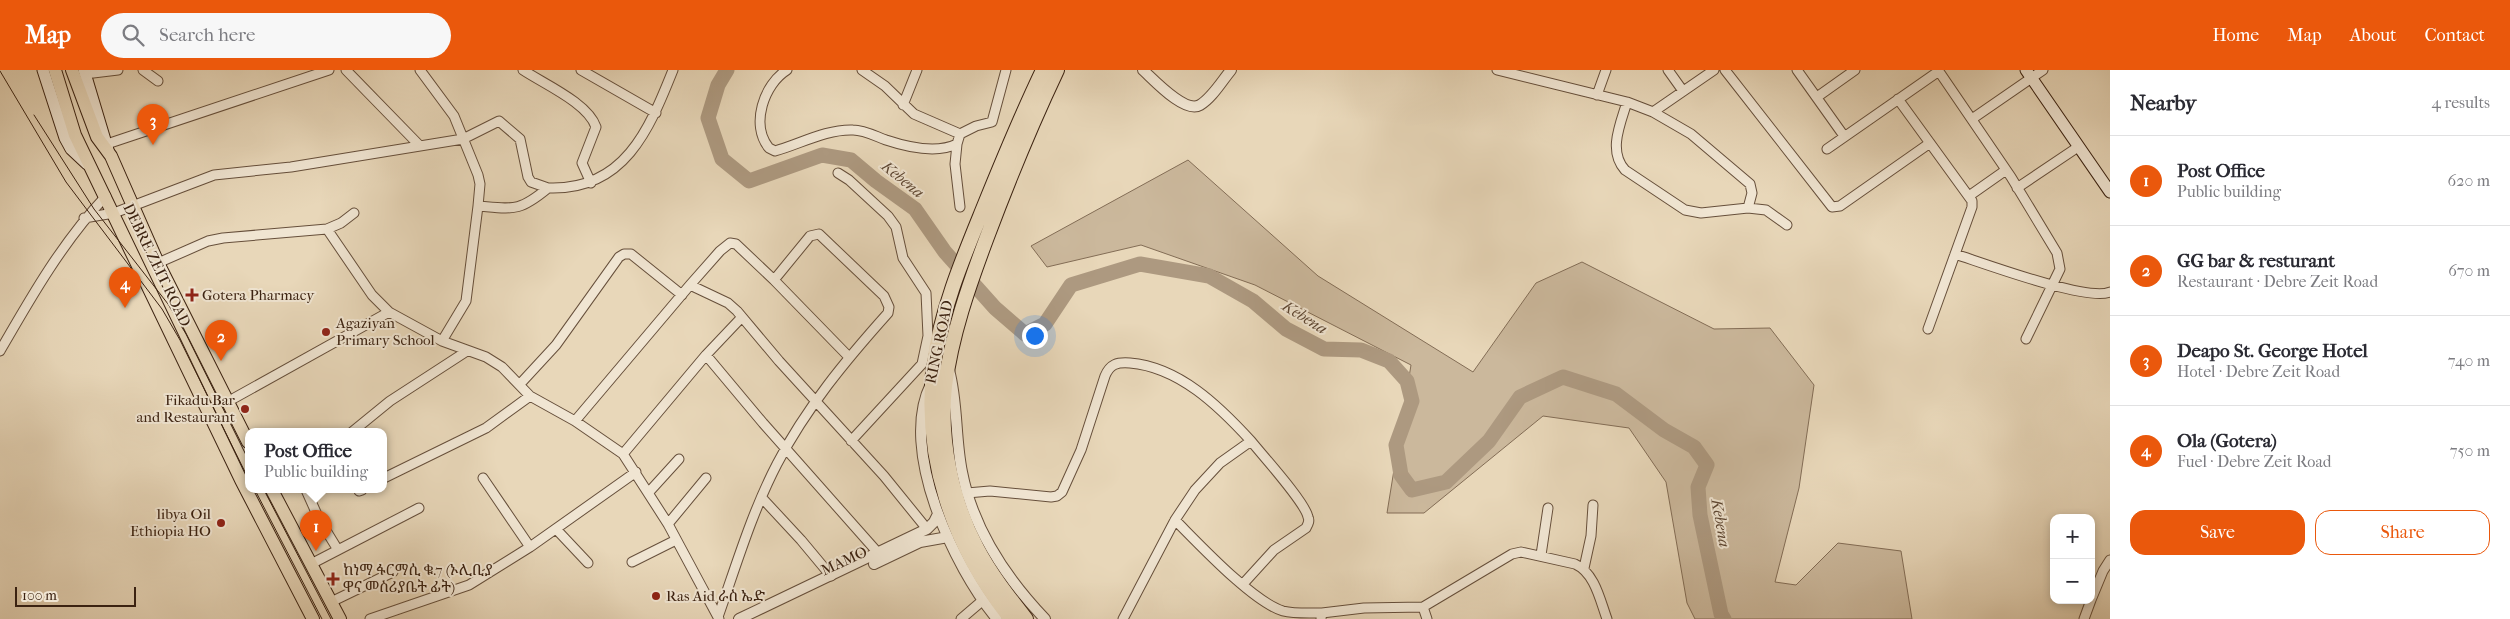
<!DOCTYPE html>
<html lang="en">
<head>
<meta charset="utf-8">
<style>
  body { margin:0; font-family:"IM FELL French Canon","Noto Serif Ethiopic",serif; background:#f7f7f7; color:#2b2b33 }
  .controls { position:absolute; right:15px; bottom:15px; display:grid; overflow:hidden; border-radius:10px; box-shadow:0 2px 8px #0003 }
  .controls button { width:45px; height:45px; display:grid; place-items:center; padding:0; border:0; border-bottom:1px solid #e1e1e2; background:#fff; color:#2b2b33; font:25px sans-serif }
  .scale { position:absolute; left:15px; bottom:12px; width:121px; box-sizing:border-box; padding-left:5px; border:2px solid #3b2211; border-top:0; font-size:14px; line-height:18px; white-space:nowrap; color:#3b2211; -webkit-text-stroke:4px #f0e5d2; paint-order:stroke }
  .you { position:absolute; left:1034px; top:265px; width:18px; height:18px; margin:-12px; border:4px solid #fff; border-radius:50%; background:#1a73e8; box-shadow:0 0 0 8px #1a73e833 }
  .badge { display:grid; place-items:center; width:32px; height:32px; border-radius:50%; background:#ea580c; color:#fff; font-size:16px; font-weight:700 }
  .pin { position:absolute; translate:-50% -41px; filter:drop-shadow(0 1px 2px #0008) }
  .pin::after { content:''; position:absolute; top:26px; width:18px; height:15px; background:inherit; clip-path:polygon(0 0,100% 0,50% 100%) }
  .popup { position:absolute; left:245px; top:358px; width:142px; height:65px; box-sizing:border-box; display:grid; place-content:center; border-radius:10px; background:#fff; filter:drop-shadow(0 1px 4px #0005); font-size:16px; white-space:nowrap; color:#7c7c81 }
  .popup b { font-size:19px; color:#2b2b33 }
  .popup::after { content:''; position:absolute; left:50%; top:100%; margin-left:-10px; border:10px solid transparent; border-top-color:#fff }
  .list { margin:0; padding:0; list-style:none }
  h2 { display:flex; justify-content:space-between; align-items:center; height:65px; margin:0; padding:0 20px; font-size:21px }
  h2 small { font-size:16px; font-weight:400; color:#7c7c81 }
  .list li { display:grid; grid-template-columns:32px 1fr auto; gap:15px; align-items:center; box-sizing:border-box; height:90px; padding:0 20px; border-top:1px solid #e1e1e2 }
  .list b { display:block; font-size:19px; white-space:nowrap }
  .list p { margin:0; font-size:16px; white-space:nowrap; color:#7c7c81 }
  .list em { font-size:16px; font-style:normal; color:#7c7c81 }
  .actions { display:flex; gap:10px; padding:15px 20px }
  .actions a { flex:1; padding:11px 0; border:1px solid #ea580c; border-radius:15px; text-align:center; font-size:18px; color:#ea580c }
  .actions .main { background:#ea580c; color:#fff }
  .icon { flex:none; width:28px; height:28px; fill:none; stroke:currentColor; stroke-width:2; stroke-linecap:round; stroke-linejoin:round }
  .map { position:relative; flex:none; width:2110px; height:549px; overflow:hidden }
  header { display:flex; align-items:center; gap:30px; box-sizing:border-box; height:70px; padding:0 25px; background:#ea580c; color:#fff }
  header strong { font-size:24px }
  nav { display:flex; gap:28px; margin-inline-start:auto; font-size:18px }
  .search { width:350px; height:45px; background:#f7f7f7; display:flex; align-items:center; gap:12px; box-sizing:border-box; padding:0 18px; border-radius:28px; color:#7c7c81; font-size:19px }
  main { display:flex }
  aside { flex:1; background:#fff }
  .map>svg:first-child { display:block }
  .green { fill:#cbb89c; stroke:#836d56 }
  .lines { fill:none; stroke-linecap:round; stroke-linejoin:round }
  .river { stroke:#ad9980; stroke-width:15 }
  .minor-casing { stroke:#664f3b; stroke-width:11 }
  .tertiary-casing { stroke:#664f3b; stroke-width:12 }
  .secondary-casing { stroke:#3b2211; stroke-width:13 }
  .primary-casing { stroke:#3b2211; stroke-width:14 }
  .trunk-casing { stroke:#3b2211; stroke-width:16 }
  .minor { stroke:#f0e5d2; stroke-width:9 }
  .tertiary { stroke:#f0e5d2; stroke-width:10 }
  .secondary { stroke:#f0e5d2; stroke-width:11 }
  .primary { stroke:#e8d7b9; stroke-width:12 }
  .trunk { stroke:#e8d7b9; stroke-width:14 }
  .tram { stroke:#3b2211; stroke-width:1 }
  .poi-dot { fill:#8f2418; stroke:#f0e5d2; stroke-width:2 }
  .labels { text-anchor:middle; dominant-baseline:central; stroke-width:4; stroke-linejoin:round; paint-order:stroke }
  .street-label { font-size:15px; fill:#3b2211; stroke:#f0e5d2 }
  .poi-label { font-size:15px; fill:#3b2211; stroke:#f0e5d2; text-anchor:start }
  .water-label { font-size:16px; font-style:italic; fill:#5d4632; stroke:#f0e5d2 }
</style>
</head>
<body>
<header>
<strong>Map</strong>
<div class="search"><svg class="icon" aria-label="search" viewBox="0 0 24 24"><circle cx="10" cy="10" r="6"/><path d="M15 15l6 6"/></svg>Search here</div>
<nav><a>Home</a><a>Map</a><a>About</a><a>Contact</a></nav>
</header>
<main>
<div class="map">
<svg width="2110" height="549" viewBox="0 0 2110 549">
  <rect width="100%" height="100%" fill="#e8d7b9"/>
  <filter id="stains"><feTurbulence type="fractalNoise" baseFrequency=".004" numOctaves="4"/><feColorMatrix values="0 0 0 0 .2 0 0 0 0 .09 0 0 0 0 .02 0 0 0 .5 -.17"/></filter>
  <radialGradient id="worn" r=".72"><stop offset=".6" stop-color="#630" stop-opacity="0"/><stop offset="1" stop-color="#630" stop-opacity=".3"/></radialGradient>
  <!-- green -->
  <path class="green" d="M1188,90L1318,206L1473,302L1536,213L1582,192L1714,259L1770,258L1814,315L1799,418L1775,512L1796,515L1838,473L1901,481L1912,549H1695L1687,533L1666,412L1629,358L1543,346L1424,443H1387L1411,295L1255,215L1141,175L1047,197L1031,176Z"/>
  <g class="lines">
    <!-- river -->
    <path class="river" d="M727,0L718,15L708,48L722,89L749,111L822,85L851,90L876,111L915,139L945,182L995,238L1025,264L1045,254L1071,215L1140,194L1209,206L1253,231L1286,259L1324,279L1361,280L1389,291L1407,311L1412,331L1396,375L1401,405L1412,420L1446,412L1489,371L1520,327L1563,307L1616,324L1664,360L1694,377L1707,395L1698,417L1700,445L1721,544L1724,549"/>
    <defs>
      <path id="minor" d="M143,0L158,11
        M346,0L420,76
        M420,0L454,46L478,105L480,114L478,136C514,139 519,142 548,118C624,121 649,60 673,0
        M523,0C544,14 588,33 596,57L582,93L591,113
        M581,0L656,43
        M787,0C764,14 750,55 769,78L775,81C800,74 826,59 853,60C864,60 875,66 886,70C907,77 936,84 957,74L960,64L976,56L992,52L1006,0
        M862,0L885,16L914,44L960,64
        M1497,0L1627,32L1653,42L1691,64L1750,114L1752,123L1748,138
        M1668,0L1683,21
        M1725,0L1832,137L1840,136L1930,73
        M1797,0L1844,66
        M1938,0L2011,107L2057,183L2060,199L2026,269
        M85,4L118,0
        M1597,25L1606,0
        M1817,27L1855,0
        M1898,29L1972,131V137L1928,259
        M1627,32C1620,55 1608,81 1625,100L1685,140L1701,143L1748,138L1766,140L1787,155
        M903,35L917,0
        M1653,42L1714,0
        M1972,49L2043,0
        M107,74L329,0
        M957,74L955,94L960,137
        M1827,79L1939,1
        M838,103L849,110L888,146L896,157L903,188L926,223L928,266L922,294L851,371
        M2017,118L2078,77
        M1969,126L2006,100
        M84,148L114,143L214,105L291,97L463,69L499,51L520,69L528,107L531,112L548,118
        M327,159L372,225L389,242
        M1955,184C1983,193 2088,232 2110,222
        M158,193L208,171L223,168L327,159L341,153L354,143
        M690,215L728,233L737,241L779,291L884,406L927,459
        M442,271L466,231L478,136
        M0,281C31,227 63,171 106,126
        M706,285L763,353L879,484
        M520,314L556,275L619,187L624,184H631L682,225
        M229,331L389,242L442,271L486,287L502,297L530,326L575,351L623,384L668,454L719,549
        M575,351L690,215L720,181L730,173L736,174L774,210L849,287
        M352,362L390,331L467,281
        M623,384L706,285L742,247
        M384,408L486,358L530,326
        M483,408L530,477
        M306,420L319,449L338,480
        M359,421L362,420
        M649,422L679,389
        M967,423L990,421L1051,427L1057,426L1062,422L1081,380L1105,306C1110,294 1117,292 1130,293C1179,297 1219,336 1251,371L1220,393L1195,420L1175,450L1123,549
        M762,428L801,470L831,506
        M1175,450C1199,474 1253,532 1283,541C1295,544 1309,543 1322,543
        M668,454L706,408
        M556,459L588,493
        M1541,485L1548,438
        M632,492L676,470
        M311,494L419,438
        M1584,498L1591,466L1593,435
        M1243,514L1274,480L1306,458C1308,454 1310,451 1308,447C1305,432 1263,386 1251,371
        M2091,530L2103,501L2110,490
        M331,532L393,502
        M1423,537L1512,484L1521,482L1575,494C1595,503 1600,530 1607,549
        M718,547C736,496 752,442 777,394C806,338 846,290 888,243L889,237L884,226L819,164L810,166L774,210
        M370,549L469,515L530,477L636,402
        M961,549L982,531
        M1321,549L1322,543L1364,538L1423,537L1427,549
        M2084,549L2091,530"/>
      <path id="tertiary" d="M1143,0C1154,10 1185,44 1200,35C1212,28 1222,11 1231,0
        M949,300C958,333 955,368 962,402C973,459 1005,507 1045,549
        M931,314C898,379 954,497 997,549
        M874,494L920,472L948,467
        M739,549L927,459L934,452L938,444"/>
      <path id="secondary" d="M43,0L65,68L71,79L87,94
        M84,0L108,80
        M2026,0L2110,122"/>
      <path id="primary" d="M55,0L75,65L241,410L313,549
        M72,0L97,67L111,86L158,193L248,372
        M272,420L340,549"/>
      <path id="trunk" d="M1011,549C953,477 922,387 934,293C941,240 963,188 983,139C1002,92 1021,46 1043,0
        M1026,549C1008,526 990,503 977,478C952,431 939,369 945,316C951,266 969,215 987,167C1008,111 1031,55 1057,0"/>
    </defs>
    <!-- minor casing -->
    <use href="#minor" class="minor-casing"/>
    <!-- tertiary casing -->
    <use href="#tertiary" class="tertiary-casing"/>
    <!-- secondary casing -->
    <use href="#secondary" class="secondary-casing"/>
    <!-- primary casing -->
    <use href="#primary" class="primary-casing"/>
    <!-- trunk casing -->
    <use href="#trunk" class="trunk-casing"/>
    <!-- minor -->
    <use href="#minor" class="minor"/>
    <!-- tertiary -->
    <use href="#tertiary" class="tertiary"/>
    <!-- secondary -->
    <use href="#secondary" class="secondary"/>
    <!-- primary -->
    <use href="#primary" class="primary"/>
    <!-- trunk -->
    <use href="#trunk" class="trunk"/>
    <!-- tram -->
    <path class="tram" d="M0,1L66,112L162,239L180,270L248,408
      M34,45L94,139L168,234L186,264L248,389
      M255,420L322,549
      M264,420L331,549"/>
  </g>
  <!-- markers -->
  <g class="poi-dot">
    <path d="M189.5 217.5h5v5h5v5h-5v5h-5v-5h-5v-5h5z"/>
    <circle cx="326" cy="262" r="5"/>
    <circle cx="245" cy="339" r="5"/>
    <circle cx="221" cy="453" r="5"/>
    <path d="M330.5 501.5h5v5h5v5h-5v5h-5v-5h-5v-5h5z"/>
    <circle cx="656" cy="526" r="5"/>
  </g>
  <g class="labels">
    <!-- street labels -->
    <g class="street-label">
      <text transform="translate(157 195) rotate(64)">DEBRE ZEIT ROAD</text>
      <text transform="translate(939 272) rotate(-78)">RING ROAD</text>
      <text transform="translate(844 491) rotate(-25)">MAMO</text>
    </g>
    <!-- poi labels -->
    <g class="poi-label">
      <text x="202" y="225">Gotera Pharmacy</text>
      <text x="336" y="253">Agaziyan<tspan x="336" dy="17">Primary School</tspan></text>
      <text x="235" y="330" text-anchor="end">Fikadu Bar<tspan x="235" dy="17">and Restaurant</tspan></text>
      <text x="211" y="444" text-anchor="end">libya Oil<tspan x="211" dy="17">Ethiopia HO</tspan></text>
      <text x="343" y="500">ከነማ ፋርማሲ ቁ.7 (ኦሊቢያ<tspan x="343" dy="17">ዋና መስሪያቤት ፊት)</tspan></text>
      <text x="666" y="526">Ras Aid ራስ ኤድ</text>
    </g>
    <!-- water labels -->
    <g class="water-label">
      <text transform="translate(903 109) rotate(39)">Kebena</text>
      <text transform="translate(1305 247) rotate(32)">Kebena</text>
      <text transform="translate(1721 453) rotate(80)">Kebena</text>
    </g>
  </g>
  <rect width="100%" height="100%" filter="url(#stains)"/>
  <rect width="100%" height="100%" fill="url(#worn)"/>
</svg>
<div class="controls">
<button>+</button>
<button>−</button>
</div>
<div class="scale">100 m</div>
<div class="you"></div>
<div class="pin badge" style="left:316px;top:481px">1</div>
<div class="popup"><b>Post Office</b>Public building</div>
<div class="pin badge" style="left:221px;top:291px">2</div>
<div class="pin badge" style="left:153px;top:75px">3</div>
<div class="pin badge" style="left:125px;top:238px">4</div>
</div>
<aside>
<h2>Nearby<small>4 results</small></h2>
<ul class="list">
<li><span class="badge">1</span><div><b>Post Office</b><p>Public building</p></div><em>620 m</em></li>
<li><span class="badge">2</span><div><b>GG bar &amp; resturant</b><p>Restaurant · Debre Zeit Road</p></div><em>670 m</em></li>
<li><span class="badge">3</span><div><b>Deapo St. George Hotel</b><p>Hotel · Debre Zeit Road</p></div><em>740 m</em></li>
<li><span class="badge">4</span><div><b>Ola (Gotera)</b><p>Fuel · Debre Zeit Road</p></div><em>750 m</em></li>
</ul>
<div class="actions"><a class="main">Save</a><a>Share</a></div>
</aside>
</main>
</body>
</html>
